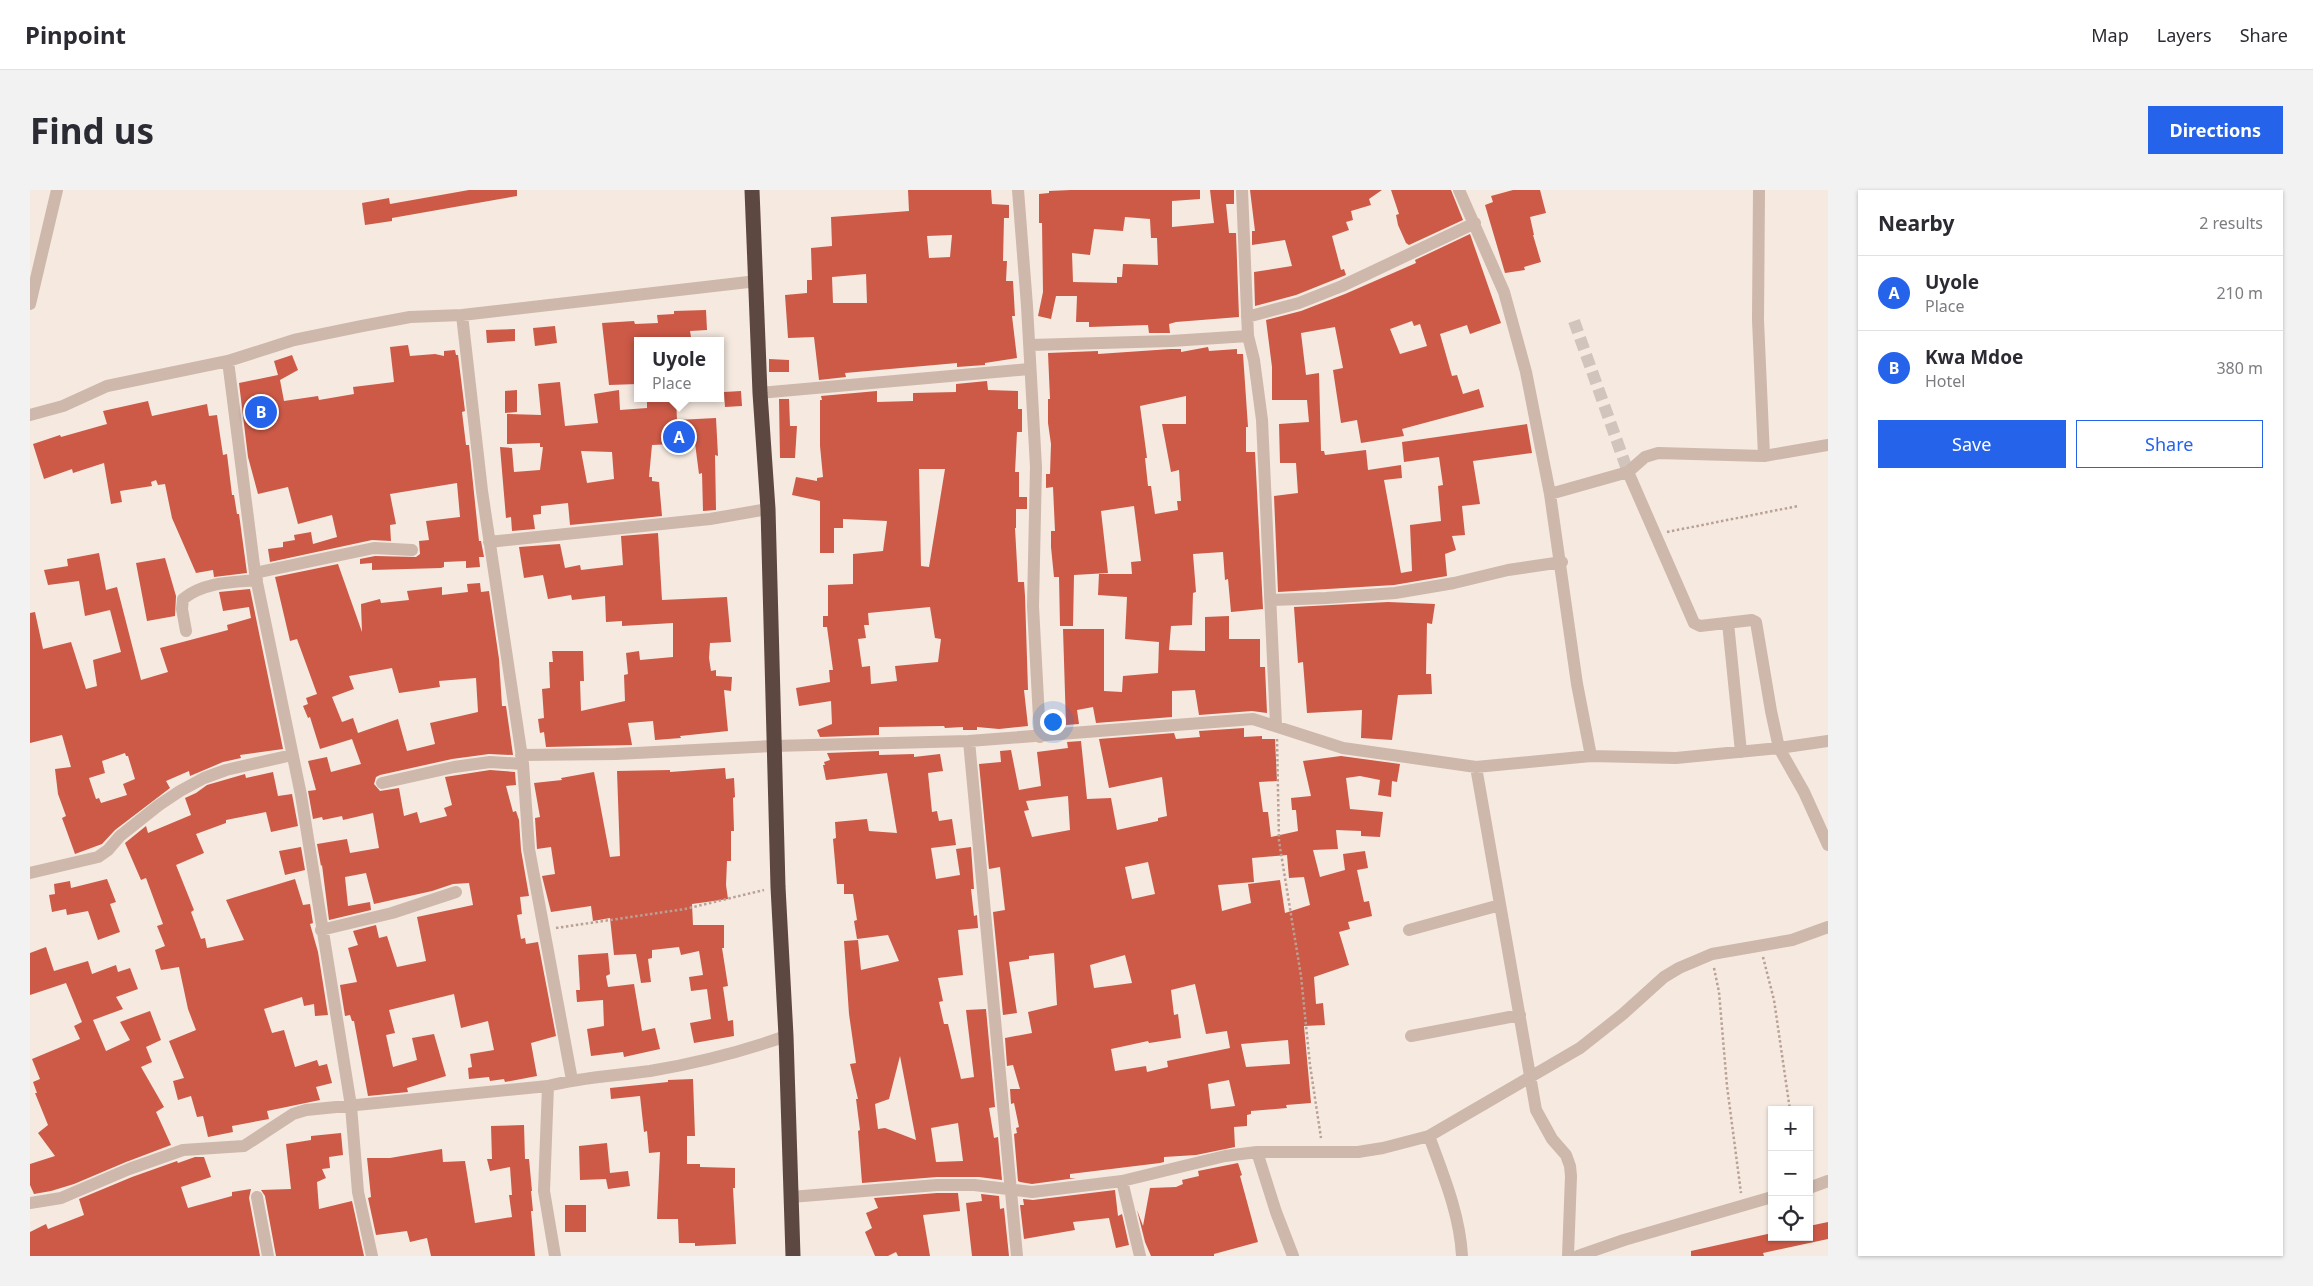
<!DOCTYPE html>
<html lang="en">
<head>
<meta charset="utf-8">
<style>
  body { margin:0; font-family:"Noto Sans",sans-serif; background:#f2f2f3; color:#2b2b33 }
  .controls { position:absolute; right:15px; bottom:15px; display:grid; overflow:hidden; border-radius:0px; box-shadow:0 1px 4px #0004 }
  .controls button { width:45px; height:45px; display:grid; place-items:center; padding:0; border:0; border-bottom:1px solid #e1e1e2; background:#fff; color:#2b2b33; font:25px sans-serif }
  .you { position:absolute; left:1022px; top:531px; width:18px; height:18px; margin:-12px; border:4px solid #fff; border-radius:50%; background:#1a73e8; box-shadow:0 0 0 8px #1a73e833 }
  .badge { display:grid; place-items:center; width:32px; height:32px; border-radius:50%; background:#2563eb; color:#fff; font-size:16px; font-weight:700 }
  .pin { position:absolute; translate:-50% -50%; border:2px solid #fff; box-shadow:0 1px 5px #0006 }
  .popup { position:absolute; left:604px; top:147px; width:90px; height:65px; box-sizing:border-box; display:grid; place-content:center; border-radius:0px; background:#fff; filter:drop-shadow(0 1px 4px #0005); font-size:16px; white-space:nowrap; color:#7c7c81 }
  .popup b { font-size:19px; color:#2b2b33 }
  .popup::after { content:''; position:absolute; left:50%; top:100%; margin-left:-10px; border:10px solid transparent; border-top-color:#fff }
  .list { margin:0; padding:0; list-style:none }
  h2 { display:flex; justify-content:space-between; align-items:center; height:65px; margin:0; padding:0 20px; font-size:21px }
  h2 small { font-size:16px; font-weight:400; color:#7c7c81 }
  .list li { display:grid; grid-template-columns:32px 1fr auto; gap:15px; align-items:center; box-sizing:border-box; height:75px; padding:0 20px; border-top:1px solid #e1e1e2 }
  .list b { display:block; font-size:19px; white-space:nowrap }
  .list p { margin:0; font-size:16px; white-space:nowrap; color:#7c7c81 }
  .list em { font-size:16px; font-style:normal; color:#7c7c81 }
  .actions { display:flex; gap:10px; padding:15px 20px }
  .actions a { flex:1; padding:11px 0; border:1px solid #2563eb; border-radius:0px; text-align:center; font-size:18px; color:#2563eb }
  .actions .main { background:#2563eb; color:#fff }
  .icon { flex:none; width:28px; height:28px; fill:none; stroke:currentColor; stroke-width:2; stroke-linecap:round; stroke-linejoin:round }
  .map { position:relative; flex:none; width:1798px; height:1066px; overflow:hidden; border-radius:0px }
  header { display:flex; align-items:center; gap:30px; box-sizing:border-box; height:70px; padding:0 25px; background:#fff; border-bottom:1px solid #e1e1e2 }
  header strong { font-size:24px }
  nav { display:flex; gap:28px; margin-inline-start:auto; font-size:18px }
  .intro { display:flex; align-items:center; justify-content:space-between; box-sizing:border-box; height:120px; padding:0 30px }
  h1 { margin:0; font-size:35px }
  .button { padding:12px 22px; border-radius:0px; background:#2563eb; color:#fff; font-size:18px; font-weight:700 }
  main { display:flex; gap:30px; padding:0 30px }
  aside { flex:1; background:#fff; border-radius:0px; box-shadow:0 1px 4px #0004 }
  .map>svg:first-child { display:block }
  .building { fill:#cc5a47; fill-rule:evenodd }
  .lines { fill:none; stroke-linecap:round; stroke-linejoin:round }
  .minor-tunnel { stroke:#d0c4bc; stroke-width:12; stroke-dasharray:12 6; stroke-linecap:butt }
  .path { stroke:#baa195; stroke-width:2.5; stroke-dasharray:2.5 2.5; stroke-linecap:butt }
  .minor { stroke:#ceb7ab; stroke-width:12 }
  .highway { stroke:#5d4741; stroke-width:15 }
</style>
</head>
<body>
<header>
<strong>Pinpoint</strong>
<nav><a>Map</a><a>Layers</a><a>Share</a></nav>
</header>
<div class="intro"><h1>Find us</h1><a class="button">Directions</a></div>
<main>
<div class="map">
<svg width="1798" height="1066" viewBox="0 0 1798 1066">
  <rect width="100%" height="100%" fill="#f5e9e0"/>
  <!-- building -->
  <path class="building" d="M439,0H487V6L362,28V31L335,35L332,13L359,8L360,14Z
    M878,0H961L962,14L979,15V28H974L973,71H977L976,91H983L985,126H982L987,168L955,173V175L927,177V173L815,183L816,187L789,190L784,147L758,148L755,105L777,103V90H782L781,58L802,56L801,27L879,21ZM922,45L920,67L899,68L897,46ZM836,84L837,113H803L802,87Z
    M1041,0H1170V9L1142,11V37L1184,33L1180,0H1204V14H1196L1199,43H1206L1209,127L1146,132L1139,134L1140,143H1119L1118,135L1059,137V132H1046L1047,106H1026L1021,129L1008,126L1013,102L1012,33H1009V4L1019,3V1ZM1095,27L1120,29L1121,48H1127L1128,75L1093,74L1092,87H1087V93L1043,92L1042,63L1060,65L1064,39L1093,41Z
    M1220,0H1352L1339,9L1341,15L1321,21L1323,30L1316,32L1319,40L1302,46L1311,80L1314,79L1316,85L1266,105L1225,116L1224,82L1262,76L1255,50L1222,55V41H1225Z
    M1361,0H1421L1433,30L1379,55L1376,53L1368,35L1366,25L1369,24Z
    M1483,0H1510L1516,23L1500,27L1504,45H1503L1511,72L1494,77L1495,80L1475,83L1455,15L1463,12L1461,6Z
    M1440,44L1471,133L1440,144L1437,135L1410,144L1422,186L1427,185L1433,204L1449,199L1454,217L1372,239L1374,246L1331,253L1327,230L1311,233L1303,180L1313,178L1305,137L1271,143L1276,185L1289,183L1291,261H1294L1295,265L1336,260L1338,280L1371,275L1372,288L1354,290L1371,383L1382,381L1380,335L1411,331L1408,296L1413,295L1409,267L1374,272L1372,252L1497,234L1502,263L1443,271L1450,314L1432,316L1435,345L1422,346L1426,360L1415,364L1417,386L1364,395L1248,402L1244,306L1268,303L1266,273H1250L1249,234L1279,232L1277,210H1242V177L1236,130L1271,121L1315,104L1386,73L1385,70ZM1382,131L1384,136L1390,134L1397,156L1370,164L1360,139Z
    M676,120L677,140L660,141L661,147L606,150L608,194L579,195L572,133L604,131L605,134L628,133L627,125L644,124V121Z
    M525,136L527,153L505,156L503,138Z
    M485,139V151L457,153L456,140Z
    M378,155L380,166L405,164L414,166V161L425,160L426,165H428L435,221L432,222L436,255H439L449,351H451L454,367H449L450,377L436,378V371L414,372V377L411,378L342,380V373L330,374V369L345,366L386,367L390,364L389,351L399,350L396,331L430,327L427,293L360,304L366,334L360,335L361,351L342,350L240,372L238,359L253,357V352L265,350L264,345L281,342L283,354L307,347L302,325L268,334L258,297L228,304L218,267L209,193L248,185L244,171L262,165L268,180L250,190L254,211L288,206L289,210L324,204L323,197L364,192L360,157Z
    M1178,157L1179,161L1207,159V164H1213L1218,237H1216V262H1225L1233,419L1201,422L1198,389L1195,390L1193,362L1163,364L1166,402L1163,403L1162,435L1141,436L1139,460L1175,461V427L1199,426V449H1230V477H1235L1237,523L1222,521L1169,525L1165,500L1142,501V527L1066,533L1063,517L1047,520L1049,534L1036,535L1033,439H1074V501L1092,502L1093,486L1128,483L1129,452L1095,449L1097,407L1068,405L1069,384H1102L1101,372L1111,371L1104,316L1071,321L1078,383L1044,385L1043,436H1030L1029,387H1024L1021,357V341H1025L1023,297L1016,298V284H1020L1021,254L1018,233V209H1020L1018,163L1068,161V164L1141,159H1151V162ZM1156,206V234H1132L1141,282L1149,280L1151,311H1147L1148,320L1125,324L1121,296H1118L1115,268H1117L1110,216Z
    M739,169L759,170V182H739Z
    M957,191L958,200L988,201V219H992V242H987L985,282H989V307H997V319H986V338H985L988,392H994L995,406L998,500H994L998,536L969,539L947,537V540H933V537L915,538L914,536L849,537V545L790,547L787,540L802,534L801,511L769,516L766,498L800,492L799,480H803L797,437H793V426H798V395L823,394V364L853,361L857,331L813,329V338H804V363H790V311L762,305L766,287L787,291V288L793,287L790,256V210H792L791,206L847,201V212L883,211V203L926,202V194ZM889,279H915L899,377L891,376ZM900,417L905,448L911,449L908,472L865,476L867,491L841,494L840,476L832,477L828,449L836,448L834,435H839L838,423Z
    M530,192L535,236L568,233L564,204L589,200L590,220L617,218V208H646L647,230L686,228L688,266L685,265L686,320L673,321L672,283L669,284L665,253L622,255L619,287H622V291L629,292L632,326L540,335L538,313L511,316V324L503,325L505,339L482,341L481,327L476,328L470,257L482,258L484,282L510,280L513,257H510V253L477,254V224L511,225L508,194ZM551,261L582,262L584,289L557,293Z
    M487,200V222L475,223V201Z
    M711,201L712,216L695,217L694,202Z
    M749,209H759L760,236H767L765,268H750Z
    M118,211L122,226L177,214L179,226L187,225L193,265L197,264L202,305H204L207,324H209L217,383L184,387L183,380L166,383L142,328L135,294L128,295L126,290L121,292L122,296L90,301L92,312L81,314L74,273L43,283L42,279L14,289L3,254L30,245L31,247L77,234L73,221Z
    M628,343L632,410L697,407L701,452L680,453L679,468L681,481L686,480V486L702,487L701,501L694,500L698,541L650,546L651,548L625,550L623,531L598,533L602,555L516,557L514,542L510,543L508,529L514,528L512,499L520,498L519,472H523L522,461H553L554,491H550L551,521L595,511L594,485L598,484L596,463L609,461L610,470L643,467V433L592,436V431L576,432L575,406L542,410L541,405L518,409L513,385L494,388L489,357L530,354L535,378L550,375L551,380L593,375L591,346Z
    M69,363L76,400L87,397L111,490L138,482L130,458L198,440L197,435L221,428L219,417L193,421L189,402L220,399L253,559L210,565L211,568L193,572L160,586L159,581L136,591L140,598L85,640L72,654L45,664L32,628L36,626L28,604L25,579L41,577L32,545L0,553V423L5,422L13,459L41,452L56,499L67,496L63,470L91,462L80,420L55,426L49,391L18,395L14,380L38,376L37,369ZM95,563L96,566H98L105,589L93,594L97,605L71,613L69,608L66,609L59,588L75,583L72,571Z
    M135,368L146,406L145,426L117,431L106,373Z
    M308,374L332,442L331,414L350,409L351,413L379,410L377,401L412,397V405L438,402L437,394L450,393L451,402L459,401L469,469L472,516H476L483,565L459,564L422,569L350,585L346,587L344,594L350,601L369,598L374,626L387,622L390,633L417,626L414,618L422,615L415,587L460,580L485,582L486,595L476,596L483,622L486,621L489,630L491,660L499,706L490,707L492,724L487,725L491,749L495,748L496,754L508,752L526,846L501,853L507,886L475,892L474,889L460,891L459,887L439,889L438,878L442,877L440,864L464,860L458,831L431,838L424,804L359,820L365,843L356,845L363,877L387,870L382,848L404,844L416,886L377,898L378,902L338,906L324,831H322L320,825L315,826L310,795L327,792L318,758L328,755L323,741L346,735L349,748L357,746L367,777L396,771L387,727L443,715L439,693L423,694L402,701L344,714L336,683L315,687L318,716L340,712L341,720L299,730L292,675L291,676L287,654L317,649L320,663L349,658L343,623L313,630L312,626L293,630L292,627L283,629L278,601L286,600L278,571L297,567L301,582L331,574L322,549L290,559L280,527L278,528L273,516L278,514L276,508L287,504L267,449L260,451L245,387ZM362,478L369,503L410,497L409,491L446,488L448,522L400,533L405,554L377,561L368,529L328,543L323,528L312,532L302,507L324,499L319,486Z
    M1358,412L1405,414L1402,434L1397,433L1396,484H1401L1402,504L1368,505L1362,550L1331,548L1332,520L1277,523L1273,472L1268,473L1264,417Z
    M1214,538V547L1232,546V549H1245L1247,591L1229,592L1233,622H1238L1241,647L1268,641L1266,620H1262L1261,608L1281,606L1273,571L1311,566L1370,574L1367,592L1362,591L1361,607L1348,605L1350,590L1330,586L1316,588L1320,619L1353,622L1350,647L1331,646V641L1306,640L1308,659L1283,660L1290,687L1315,680L1313,664L1335,661L1338,678L1327,680L1334,712L1339,711L1342,726L1318,732L1320,739L1309,742L1319,775L1284,787L1286,814L1293,813L1295,835L1274,836L1281,913L1256,915L1257,918L1221,921V924L1217,925V936L1204,937L1205,957L1166,965L1134,967V972L1130,973L1040,984V988H1046L1002,994L990,992L988,991L984,944L987,943L986,938L989,937L984,913L981,914L980,899H990L983,875L977,876L975,848L1002,843L998,822L1027,815L1024,763L999,766V769L979,772L987,823L973,825L963,722L975,720L970,677L959,679L949,574L971,572L970,561L981,560L989,600L1011,596L1007,562L1038,558L1037,552L1051,551L1057,609L1081,608L1087,640L1128,631V628L1137,626L1132,587L1079,598L1069,549L1144,543L1146,549L1170,547L1169,541ZM1038,606L1040,640L1002,647L994,621L999,620L996,611ZM1257,665L1259,688L1274,687L1280,715L1255,723L1250,690L1218,694L1221,713L1192,721L1188,695L1224,692L1222,668ZM1118,672L1125,704L1102,709L1095,677ZM1095,765L1102,793L1064,798L1060,775ZM1165,794L1176,844L1197,841L1200,858L1137,871L1138,877L1117,882L1116,876L1085,881L1081,859L1118,851L1119,853L1151,848L1148,824L1144,825L1141,800ZM1258,850L1260,874L1216,877L1211,854ZM1199,890L1205,916L1181,919L1178,894Z
    M849,561V565L884,564V567L910,564L913,581L898,583L902,622L907,621L909,631L922,629L926,655L901,658L906,689L930,685L926,659L941,657L944,699H941L944,726L947,725L948,738L928,740L933,785L908,788L913,811L909,812L914,834H918L931,889L944,887L936,820L956,819L965,917L959,918L964,948L968,947L972,990L949,987H907L832,993L828,941L830,940L826,909H828L820,874L826,873L819,824L814,751L828,750L831,780L869,771L858,745L827,749L824,731L827,730L823,704H814V694H807L803,649L806,648L805,632L837,629L839,641L867,643L857,583L796,590L793,575H795L794,572L800,570L797,563ZM870,866L886,950L855,938L848,939L845,914L859,909ZM928,933L933,971L906,972L901,938Z
    M695,578L696,589L704,588L705,607L703,608L704,641H701V671H697L696,695L698,709L662,714L663,735H694V758H692L698,796L693,797L698,831L703,830L704,846L664,853L660,833L681,829L677,799L661,801L659,787L673,785L669,761L651,765L649,757L622,760V768L618,769L621,792L611,793L606,764L584,765L580,728L563,731L561,716L521,722L512,686L525,684L521,657L507,659L505,628L510,627L504,593L532,590L531,588L564,582L580,667L590,666L587,581L640,580V582Z
    M243,582L248,606L262,604L268,636L241,642L236,622L196,630V633L166,644L174,663L146,675L164,720L161,722L171,749L175,748L177,758L214,750L196,710L265,689L273,715L280,714L283,733L280,734L288,762L298,825L285,826L284,814L274,816L272,807L234,819L242,843L254,840L265,877L287,870L289,876L297,874L302,893L286,897L290,910L237,921L239,929L202,936L203,942L178,947L173,926L167,927L161,906L148,910L143,891L154,888L139,851L166,840L158,819L149,777L131,780L125,760L135,756L127,736L133,734L116,688L111,690L95,653L116,636L118,643L161,625L155,608L166,603L177,595L215,584L216,588Z
    M271,657L275,680L255,685L249,661Z
    M77,689L86,712L80,714L90,742L68,750L58,721L37,725L36,719L22,722L19,705L25,704L24,694L40,691L41,698Z
    M16,757L24,781L58,771L62,784L86,775L88,782L100,778L108,799L86,807L93,819L63,830L76,861L100,850L90,832L120,821L131,850L116,857L122,872L111,877L134,917L126,922L141,955L96,972L44,994L21,1001L4,1004L0,995V974L25,966L8,943L18,935L5,903H7L3,892L10,889L2,869L50,849L44,836L52,832L36,793L0,805V763Z
    M578,763L580,784L576,786L578,797L604,794L612,841L625,838L630,859L594,867L593,862L561,866L557,839L574,836L573,810L547,812L546,800H550L548,765Z
    M663,889L665,946H657V974H670V977L705,978V998H703L706,1054L665,1056V1053H649L648,1029H627L630,962L619,963L617,941L614,942L610,906L581,909L580,898L638,892V890Z
    M494,935L495,969H499L502,1001H501L503,1021H501L505,1066H401L397,1048L380,1052L377,1041L346,1045L338,1008L341,1007L337,968H360L412,959L413,972L435,971L445,1033L482,1027L479,1005H482L480,977L460,981L457,969H462L461,936Z
    M311,943L313,965L299,967L300,978L292,979L296,988L287,992L289,1019L322,1011L334,1066H246L235,1006L231,1000L261,999L256,954L281,950V946Z
    M577,953L580,983L598,981L600,996L578,999L576,989L550,990L549,956Z
    M165,967H174L181,987L151,997L158,1018L202,1006V1002L221,999L219,1008L230,1066H0V1042L16,1034L18,1039L54,1025L49,1009L102,987L147,971L148,973Z
    M1208,973L1212,985L1210,986L1228,1052L1184,1064V1066H1121L1115,1052L1107,1020L1113,1036L1120,998L1146,997L1153,994L1152,990L1169,986L1168,981Z
    M1085,1000L1088,1026L1092,1024L1099,1055L1086,1058L1079,1028L1043,1032L1045,1040L994,1049L990,1015H994L993,1009L1003,1010Z
    M907,1003H928L930,1021L893,1025L900,1066H868L866,1062L858,1066H845L835,1042L842,1038L836,1023L848,1018L844,1008Z
    M951,1004L969,1006L970,1019L974,1018L979,1066H942L936,1013L952,1011Z
    M535,1015H556V1042H535Z
    M1798,1032V1049L1733,1063L1734,1066H1661V1061L1742,1043V1047H1779V1036Z"/>
  <g class="lines">
    <!-- minor-tunnel -->
    <path class="minor-tunnel" d="M1544,131L1598,282"/>
    <!-- path -->
    <path class="path" d="M1637,342L1768,316
      M1247,549L1249,651L1271,786L1280,875L1291,948
      M526,738L655,719L734,700
      M1733,767L1744,810L1760,920
      M1684,778L1689,802L1697,896L1711,1003"/>
    <!-- minor -->
    <path class="minor" d="M988,0L997,116L1006,277L1003,416L1010,547
      M1212,0L1218,146L1224,170L1232,230L1246,535
      M1429,0L1474,102L1496,182L1520,304L1547,494L1561,566
      M1729,0L1728,130L1734,266
      M0,114L27,0
      M432,125L452,301L493,574L499,659L542,890
      M1217,127L1269,113L1312,96L1445,33
      M1000,155L1141,151L1218,146
      M198,171L225,383L271,605L321,916L328,1002L342,1066
      M730,203L999,179
      M0,225L33,216L77,196L198,171L264,150L332,136L380,127L432,125L727,91
      M1598,282L1664,433L1670,436L1722,430L1726,432L1741,521L1749,558L1774,602L1798,655
      M1520,304L1598,282L1615,267L1628,263L1734,266L1798,255
      M459,352L680,329L738,319
      M225,383L344,358L382,360
      M1242,410L1296,408L1365,403L1424,393L1478,380L1532,372
      M1698,433L1711,562
      M156,441L152,419L153,409C173,392 203,392 227,390
      M939,551L987,1066
      M491,565L586,564L743,556L939,551L1223,529L1313,558L1446,577L1561,566L1646,568L1749,558L1798,551
      M1446,577L1506,920L1522,949L1536,965L1540,976L1541,986L1538,1066
      M352,593L424,577L460,572L493,574
      M0,683L68,667L78,660L90,646L129,615L150,601L174,588L196,580L262,565
      M291,740L362,723L426,702
      M1379,740L1470,715
      M1381,846L1490,825
      M518,896L514,1001L525,1066
      M1399,946C1413,984 1430,1025 1432,1066
      M1227,962L1246,1022L1263,1066
      M1092,991L1110,1066
      M1779,998L1798,991
      M227,1007L238,1066
      M761,1007L907,995H944L1002,1002L1092,991L1195,966L1227,962H1328L1353,958L1399,946L1550,858L1593,824L1634,787L1649,778L1682,764L1762,750L1798,737
      M0,1013L31,1008L99,979L153,960L214,956L263,924L276,920L518,896C551,887 585,886 620,881C667,873 711,862 756,846
      M1548,1066L1594,1050L1742,1007"/>
    <!-- highway -->
    <path class="highway" d="M722,0L730,203L738,319L748,697L756,846L763,1066"/>
  </g>
</svg>
<div class="controls">
<button>+</button>
<button>−</button>
<button><svg class="icon" aria-label="locate" viewBox="0 0 24 24"><circle cx="12" cy="12" r="6"/><path d="M12 2v4M12 18v4M2 12h4M18 12h4"/></svg></button>
</div>
<div class="you"></div>
<div class="pin badge" style="left:649px;top:247px">A</div>
<div class="popup"><b>Uyole</b>Place</div>
<div class="pin badge" style="left:231px;top:222px">B</div>
</div>
<aside>
<h2>Nearby<small>2 results</small></h2>
<ul class="list">
<li><span class="badge">A</span><div><b>Uyole</b><p>Place</p></div><em>210 m</em></li>
<li><span class="badge">B</span><div><b>Kwa Mdoe</b><p>Hotel</p></div><em>380 m</em></li>
</ul>
<div class="actions"><a class="main">Save</a><a>Share</a></div>
</aside>
</main>
</body>
</html>
